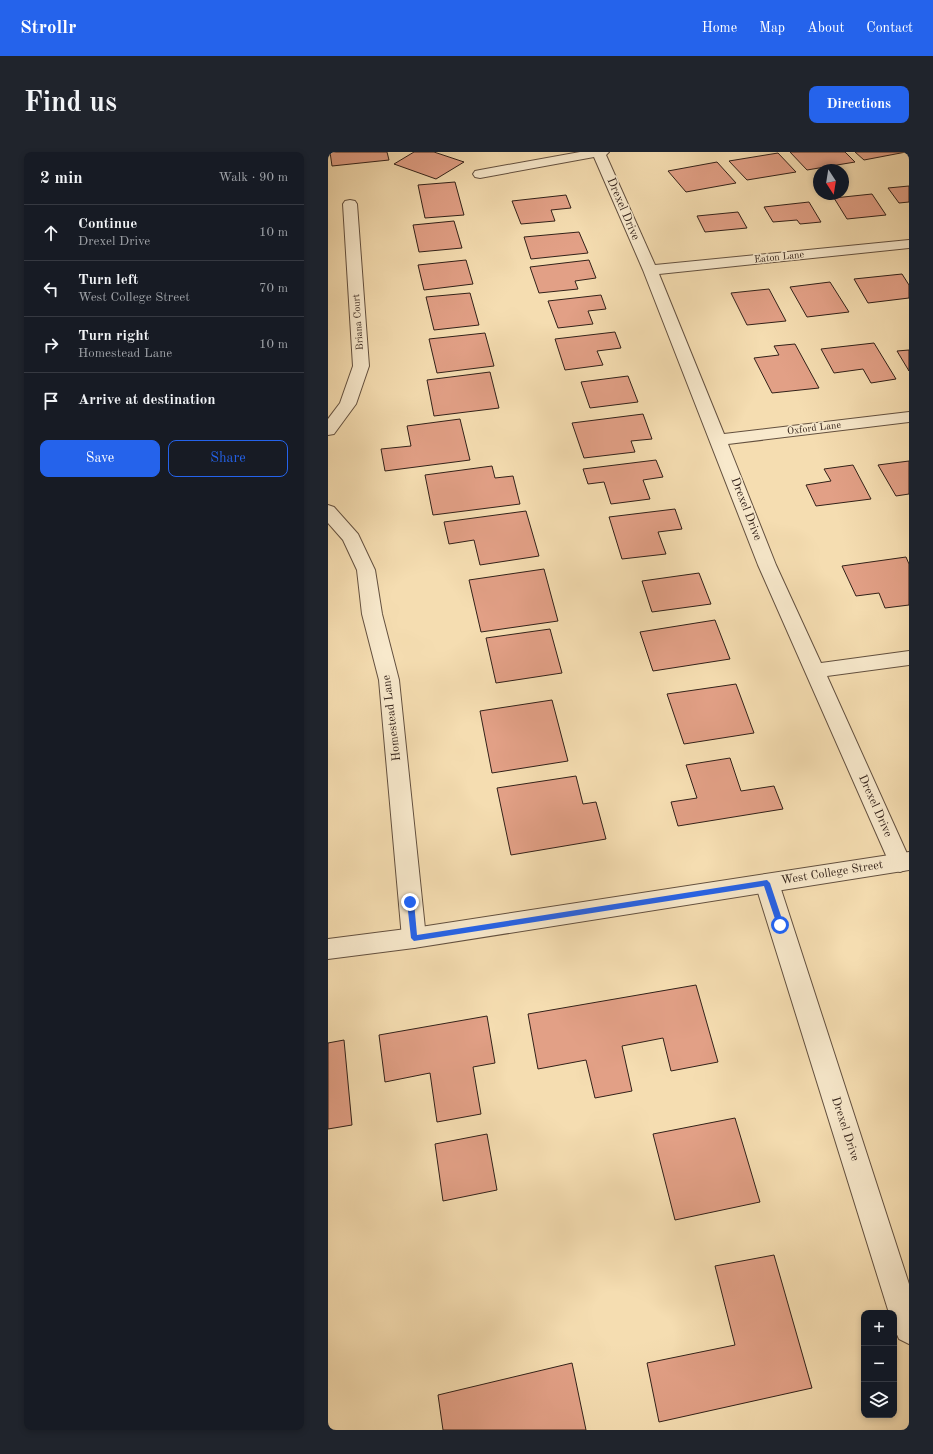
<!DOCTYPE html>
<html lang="en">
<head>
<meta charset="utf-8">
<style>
  body { margin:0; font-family:"Old Standard TT",serif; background:#20242c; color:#f1f3f6 }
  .controls { position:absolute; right:12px; bottom:12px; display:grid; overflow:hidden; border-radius:8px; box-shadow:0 2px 6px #0003 }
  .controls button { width:36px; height:36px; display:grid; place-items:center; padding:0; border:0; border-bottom:1px solid #363941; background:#171b24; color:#f1f3f6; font:20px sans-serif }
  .compass { position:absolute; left:485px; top:12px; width:36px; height:36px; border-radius:50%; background:#171b24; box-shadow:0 2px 6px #0003; rotate:168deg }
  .stop { position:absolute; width:12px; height:12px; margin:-9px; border:3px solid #2563eb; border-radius:50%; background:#fff }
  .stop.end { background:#2563eb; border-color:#fff; box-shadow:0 1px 4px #0008 }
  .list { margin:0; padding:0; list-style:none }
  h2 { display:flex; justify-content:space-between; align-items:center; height:52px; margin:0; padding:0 16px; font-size:17px }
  h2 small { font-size:13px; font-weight:400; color:#9ea1a6 }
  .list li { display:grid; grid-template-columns:26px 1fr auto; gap:12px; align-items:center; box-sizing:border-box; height:56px; padding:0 16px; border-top:1px solid #363941 }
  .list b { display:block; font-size:15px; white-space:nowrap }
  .list p { margin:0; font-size:13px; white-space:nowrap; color:#9ea1a6 }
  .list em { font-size:13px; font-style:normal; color:#9ea1a6 }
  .actions { display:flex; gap:8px; padding:12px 16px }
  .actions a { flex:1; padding:9px 0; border:1px solid #2563eb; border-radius:8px; text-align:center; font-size:14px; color:#2563eb }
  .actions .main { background:#2563eb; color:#fff }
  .icon { flex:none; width:22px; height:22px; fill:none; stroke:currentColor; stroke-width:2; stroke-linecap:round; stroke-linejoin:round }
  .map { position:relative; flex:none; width:581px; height:1278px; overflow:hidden; border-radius:8px }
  header { display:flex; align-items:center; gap:24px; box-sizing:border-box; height:56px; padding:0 20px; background:#2563eb; color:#fff }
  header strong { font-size:19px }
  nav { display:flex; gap:22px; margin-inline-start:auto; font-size:14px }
  .intro { display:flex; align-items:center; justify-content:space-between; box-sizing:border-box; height:96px; padding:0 24px }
  h1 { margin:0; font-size:28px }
  .button { padding:10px 18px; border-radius:8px; background:#2563eb; color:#fff; font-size:14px; font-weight:700 }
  main { display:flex; gap:24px; padding:0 24px }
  aside { flex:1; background:#171b24; border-radius:8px; box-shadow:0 2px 6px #0003 }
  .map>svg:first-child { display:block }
  .building { fill:#e2a086; stroke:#322119 }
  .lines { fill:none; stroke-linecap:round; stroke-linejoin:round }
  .minor-casing { stroke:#63503f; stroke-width:2 }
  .tertiary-casing { stroke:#63503f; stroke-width:2 }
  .minor { fill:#f8e9cc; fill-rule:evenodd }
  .tertiary { fill:#f8e9cc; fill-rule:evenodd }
  .route { fill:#2563eb }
  .labels { text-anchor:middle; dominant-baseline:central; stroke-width:3; stroke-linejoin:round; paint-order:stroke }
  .far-street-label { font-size:10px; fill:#322119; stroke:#f8e9cc }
  .street-label { font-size:12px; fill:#322119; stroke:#f8e9cc }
</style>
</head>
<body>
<header>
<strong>Strollr</strong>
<nav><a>Home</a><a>Map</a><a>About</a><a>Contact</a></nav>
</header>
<div class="intro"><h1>Find us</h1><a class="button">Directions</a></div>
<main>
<aside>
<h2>2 min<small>Walk · 90 m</small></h2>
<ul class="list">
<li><svg class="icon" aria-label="ahead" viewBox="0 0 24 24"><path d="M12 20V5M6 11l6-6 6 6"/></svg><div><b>Continue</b><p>Drexel Drive</p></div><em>10 m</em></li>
<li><svg class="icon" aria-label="left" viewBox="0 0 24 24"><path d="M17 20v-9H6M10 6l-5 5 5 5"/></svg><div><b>Turn left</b><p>West College Street</p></div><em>70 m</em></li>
<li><svg class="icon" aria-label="right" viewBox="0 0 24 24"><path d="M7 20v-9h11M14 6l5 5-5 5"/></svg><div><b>Turn right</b><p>Homestead Lane</p></div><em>10 m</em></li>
<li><svg class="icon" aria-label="arrive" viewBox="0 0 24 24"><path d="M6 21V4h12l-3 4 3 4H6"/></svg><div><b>Arrive at destination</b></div></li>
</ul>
<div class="actions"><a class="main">Save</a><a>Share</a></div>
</aside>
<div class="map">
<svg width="581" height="1278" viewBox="0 0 581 1278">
  <rect width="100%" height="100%" fill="#f5ddb1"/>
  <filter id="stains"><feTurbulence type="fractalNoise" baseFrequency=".005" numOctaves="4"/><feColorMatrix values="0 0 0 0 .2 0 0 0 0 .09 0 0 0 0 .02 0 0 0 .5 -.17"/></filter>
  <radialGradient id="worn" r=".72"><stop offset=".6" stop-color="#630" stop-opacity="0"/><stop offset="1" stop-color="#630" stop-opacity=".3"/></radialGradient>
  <!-- building -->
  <path class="building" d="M2,0H59L61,8L4,14Z
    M86,0H106L136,10L108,27L66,12Z
    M462,0H517L527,10L479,18Z
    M527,0H578L536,8Z
    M450,1L468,20L419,28L401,9Z
    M389,10L408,31L358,40L340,19Z
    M127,30L136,63L97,66L90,33Z
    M581,34V50L571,51L560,36Z
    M544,42L558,63L519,67L506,46Z
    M238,43L243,56L223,58L227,69L193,72L184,49Z
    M481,50L493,70L472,72L469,68L445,70L436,55Z
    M410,60L419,76L377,80L369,64Z
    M126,69L134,96L91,100L85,73Z
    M251,80L260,101L203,107L196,85Z
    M138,108L145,132L96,138L90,113Z
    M261,108L268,126L247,129L250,137L211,141L202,115Z
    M574,122L581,133V146L540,151L526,127Z
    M502,130L521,160L479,165L462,135Z
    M441,137L458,169L419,173L403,141Z
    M142,141L151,173L106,178L98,145Z
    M273,143L278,157L260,159L265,172L230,176L220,149Z
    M287,180L293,196L269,199L275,213L237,218L227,187Z
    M157,181L166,214L109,221L101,187Z
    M546,191L568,227L543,231L535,217L506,221L493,197Z
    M467,192L491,236L444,241L426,206L451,203L446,194Z
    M581,198V219L569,199Z
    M162,220L171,256L106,264L99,228Z
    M300,224L310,250L262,256L253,230Z
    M315,262L324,287L303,289L307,300L256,306L244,271Z
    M132,267L142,308L57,319L53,297L83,294L79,274Z
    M328,308L335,325L315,328L322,347L283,352L276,330L260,332L255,317Z
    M581,309V342L568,344L550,313Z
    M525,313L543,347L488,354L478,333L503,329L496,317Z
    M164,314L167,326L185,324L192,352L105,363L97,323Z
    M347,357L354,377L330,380L338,402L294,407L281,365Z
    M198,359L211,404L152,413L146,388L121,392L116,370Z
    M578,405L581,412V453L557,456L551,441L528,444L514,414Z
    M216,417L230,469L153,480L141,428Z
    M371,421L383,452L324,460L314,429Z
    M387,468L402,507L325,519L312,480Z
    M222,477L234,521L168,531L158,486Z
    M408,532L426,581L356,592L339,542Z
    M224,548L240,609L164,621L152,559Z
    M402,606L413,639L446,634L455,657L350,674L343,650L369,646L358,613Z
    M248,624L255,652L268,650L278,687L183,703L169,636Z
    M368,833L390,910L343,919L335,886L294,894L304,939L267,946L258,908L210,917L200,862Z
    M159,864L167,911L145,915L153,962L109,970L102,921L57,930L51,883Z
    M16,888L24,973L0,977V891Z
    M407,966L432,1050L347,1068L325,982Z
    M159,982L169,1038L115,1049L107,992Z
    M446,1103L484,1236L331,1270L319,1211L407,1193L387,1114Z
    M244,1211L258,1278H115L110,1243Z"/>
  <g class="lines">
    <defs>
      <path id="minor" d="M252,0H281L278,3L327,113L581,88V96L331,122L396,282L581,260V270L400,292L448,413L493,511L581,499V513L499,524L581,706L580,717L572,720L564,717L430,413L315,118L266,5L152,26L147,25L145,22L147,19L152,18Z
        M22,48L27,49L29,52L41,214L28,252L6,282L0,283V267L12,251L25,214L15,52L17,49Z
        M0,353L6,355L30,382L47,418L54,462L71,528L98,786L94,793L86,796L78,793L74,786L51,528L34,462L29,418L15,388L0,371Z
        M439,722L447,724L451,731L581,1132V1192L571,1187L566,1176V1161H561L427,731L431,724Z"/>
      <path id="tertiary" d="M581,700V718L86,796L0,807V787L86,776Z"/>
    </defs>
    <!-- minor casing -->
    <use href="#minor" class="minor-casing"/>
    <!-- tertiary casing -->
    <use href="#tertiary" class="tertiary-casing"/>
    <!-- minor -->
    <use href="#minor" class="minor"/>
    <!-- tertiary -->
    <use href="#tertiary" class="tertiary"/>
  </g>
  <!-- route -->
  <path class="route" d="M439,728L442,731L456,773L452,776L449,773L436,734L86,789L83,786L79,750L82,747L86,750L89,783Z"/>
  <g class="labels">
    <!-- far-street labels -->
    <g class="far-street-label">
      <text transform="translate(451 105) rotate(-6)">Eaton Lane</text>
      <text transform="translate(30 170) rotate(-94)">Briana Court</text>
      <text transform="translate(486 276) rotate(-7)">Oxford Lane</text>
    </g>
    <!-- street labels -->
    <g class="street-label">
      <text transform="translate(295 57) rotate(67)">Drexel Drive</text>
      <text transform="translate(418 357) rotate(69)">Drexel Drive</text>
      <text transform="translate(64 566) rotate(-97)">Homestead Lane</text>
      <text transform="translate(547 654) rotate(66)">Drexel Drive</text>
      <text transform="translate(504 721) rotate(-9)">West College Street</text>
      <text transform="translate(517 977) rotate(72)">Drexel Drive</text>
    </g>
  </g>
  <rect width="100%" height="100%" filter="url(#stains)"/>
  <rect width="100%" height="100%" fill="url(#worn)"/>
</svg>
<div class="controls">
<button>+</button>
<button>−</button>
<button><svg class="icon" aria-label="layers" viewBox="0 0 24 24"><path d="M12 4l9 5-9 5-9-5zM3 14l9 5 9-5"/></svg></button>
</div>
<svg class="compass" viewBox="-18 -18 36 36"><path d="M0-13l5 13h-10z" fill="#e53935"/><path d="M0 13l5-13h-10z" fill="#9ea1a6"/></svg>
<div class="stop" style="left:452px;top:773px"></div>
<div class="stop end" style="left:82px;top:750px"></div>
</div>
</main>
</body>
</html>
